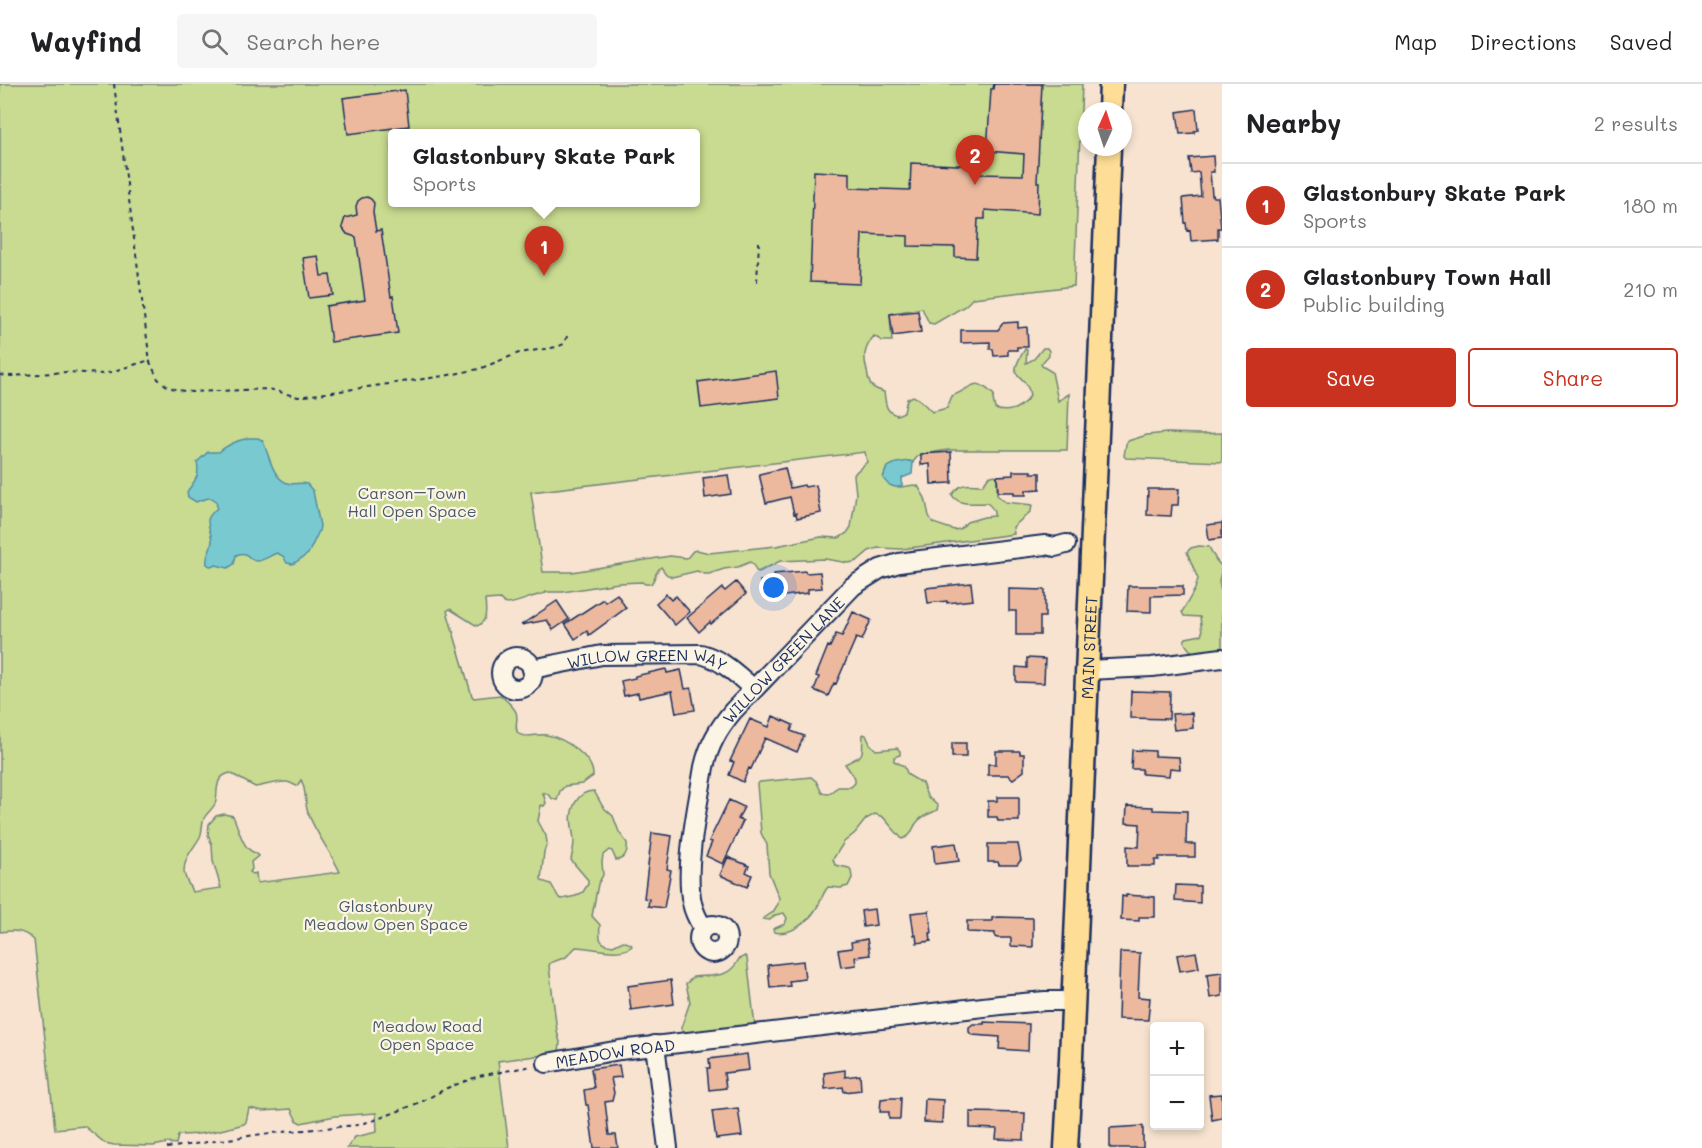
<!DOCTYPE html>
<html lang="en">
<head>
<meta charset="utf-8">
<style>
  body { margin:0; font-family:Mali,sans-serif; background:#f6f6f6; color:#202124 }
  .controls { position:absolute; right:18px; bottom:18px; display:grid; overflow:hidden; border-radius:6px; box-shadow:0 3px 9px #0003 }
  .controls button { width:54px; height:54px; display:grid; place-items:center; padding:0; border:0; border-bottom:2px solid #e0e0e0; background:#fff; color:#202124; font:30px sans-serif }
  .compass { position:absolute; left:1078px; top:18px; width:54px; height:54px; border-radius:50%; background:#fff; box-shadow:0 3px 9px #0003; rotate:3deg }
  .you { position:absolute; left:774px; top:504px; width:21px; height:21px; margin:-15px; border:4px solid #fff; border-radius:50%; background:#1a73e8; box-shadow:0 0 0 9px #1a73e833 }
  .badge { display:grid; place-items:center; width:39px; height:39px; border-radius:50%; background:#c8321e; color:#fff; font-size:20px; font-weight:700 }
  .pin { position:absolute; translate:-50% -50px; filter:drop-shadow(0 2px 3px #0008) }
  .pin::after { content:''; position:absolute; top:32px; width:21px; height:18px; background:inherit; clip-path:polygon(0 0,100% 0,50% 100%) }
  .popup { position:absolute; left:388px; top:45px; width:312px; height:78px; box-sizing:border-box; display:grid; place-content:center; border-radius:6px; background:#fff; filter:drop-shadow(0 2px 4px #0005); font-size:20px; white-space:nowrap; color:#757577 }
  .popup b { font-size:22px; color:#202124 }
  .popup::after { content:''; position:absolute; left:50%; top:100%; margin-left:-12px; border:12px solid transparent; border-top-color:#fff }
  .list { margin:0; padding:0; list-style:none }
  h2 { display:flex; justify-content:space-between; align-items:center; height:78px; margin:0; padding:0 24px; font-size:26px }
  h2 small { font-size:20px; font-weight:400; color:#757577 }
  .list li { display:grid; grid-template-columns:39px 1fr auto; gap:18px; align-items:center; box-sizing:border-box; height:84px; padding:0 24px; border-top:2px solid #e0e0e0 }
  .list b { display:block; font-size:22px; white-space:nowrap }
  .list p { margin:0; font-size:20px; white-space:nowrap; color:#757577 }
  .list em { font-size:20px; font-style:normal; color:#757577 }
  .actions { display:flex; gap:12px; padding:18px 24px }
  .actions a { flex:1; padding:14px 0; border:2px solid #c8321e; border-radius:6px; text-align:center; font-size:21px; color:#c8321e }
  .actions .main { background:#c8321e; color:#fff }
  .icon { flex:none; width:33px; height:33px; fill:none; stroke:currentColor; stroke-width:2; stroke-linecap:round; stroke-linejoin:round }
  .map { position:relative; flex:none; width:1222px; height:1064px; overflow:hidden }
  header { display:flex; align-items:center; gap:36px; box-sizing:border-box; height:84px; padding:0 30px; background:#fff; border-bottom:2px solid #e0e0e0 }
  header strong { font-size:28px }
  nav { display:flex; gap:33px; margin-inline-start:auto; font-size:21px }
  .search { width:420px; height:54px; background:#f6f6f6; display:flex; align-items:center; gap:15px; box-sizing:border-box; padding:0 21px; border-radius:6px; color:#757577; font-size:22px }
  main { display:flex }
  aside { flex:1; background:#fff }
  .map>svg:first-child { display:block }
  .green { fill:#c9db90; stroke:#728577; stroke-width:1.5; fill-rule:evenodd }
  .water { fill:#79cad0; stroke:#538ca2; stroke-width:1.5 }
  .building { fill:#ecb99e; stroke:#1b2f5e; stroke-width:1.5 }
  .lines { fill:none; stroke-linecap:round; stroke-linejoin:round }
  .minor-casing { stroke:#1b2f5e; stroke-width:22 }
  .major-casing { stroke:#1b2f5e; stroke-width:27 }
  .path { stroke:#1b2f5e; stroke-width:2; stroke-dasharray:4.5 4.5; stroke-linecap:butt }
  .minor { stroke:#fcf5e5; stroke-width:18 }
  .major { stroke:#fedd96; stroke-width:22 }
  .labels { text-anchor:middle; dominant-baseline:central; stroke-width:4.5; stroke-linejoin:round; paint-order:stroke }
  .park-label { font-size:16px; fill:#465a6a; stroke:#fcf5e5 }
  .street-label { font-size:16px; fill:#1b2f5e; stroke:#fcf5e5 }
</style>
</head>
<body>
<header>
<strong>Wayfind</strong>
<div class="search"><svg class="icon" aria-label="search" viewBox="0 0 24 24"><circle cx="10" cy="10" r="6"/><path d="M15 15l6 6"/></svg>Search here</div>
<nav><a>Map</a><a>Directions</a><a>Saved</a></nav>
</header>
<main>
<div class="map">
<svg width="1222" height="1064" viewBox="0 0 1222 1064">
  <rect width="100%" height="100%" fill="#f7e3d0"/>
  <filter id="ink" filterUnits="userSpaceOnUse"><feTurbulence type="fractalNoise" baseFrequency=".0167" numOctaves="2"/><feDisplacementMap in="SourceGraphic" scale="12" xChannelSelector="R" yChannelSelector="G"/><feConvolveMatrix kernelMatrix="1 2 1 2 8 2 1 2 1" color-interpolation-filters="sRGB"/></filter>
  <g filter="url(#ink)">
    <!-- green -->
    <path class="green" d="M0,0H1082L1074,202L973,214L965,222L934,240L929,239L922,224L893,229L890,231V234L892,257H882L874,252C864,264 863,273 867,287C868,292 868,297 871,301C874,305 879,306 884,308C886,318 884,327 897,331L904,328L907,315L913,312L919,315L932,328L947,324L952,312C975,303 973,291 994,311L993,315L995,325C1009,330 1021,324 1030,312C1029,297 1017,293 1016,288C1014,281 1022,271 1025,265L1027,266L1026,279L1034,275L1043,264H1047L1049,267V271L1041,280L1042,282L1052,288L1058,317L1069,310L1067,366H948L923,370L918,372L913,378L909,377L887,383L883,394L901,403L914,401L918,402L925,414L929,432L933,439L954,446L960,445L967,438L984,433L994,432C995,427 991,422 987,419C975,419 958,422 952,411C961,397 969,401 983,401L988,393L995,391L997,393V411L1005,418L1032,421L1031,427L1013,443L1014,450L902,465L878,464L869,467L857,477L849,479L825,475L780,477L759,488L756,487L753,480L750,478L738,483L724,485L709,490H705L697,487L672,493L666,490L661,483C655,487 656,494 651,500H645L642,498L618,499L563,508H546V509C534,511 518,519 508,520C503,520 503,518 500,515L485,516C486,526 488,537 477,542L450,525L447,527L472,612L474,614L500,611C506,616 513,622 516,628C519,635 513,645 519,650C526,655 539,649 547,651C564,654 594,673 593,692L582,700L565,702L560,707L557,716L553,715L546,709H543L546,719L544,722L541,721L538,737L546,752L547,759L544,768L541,795L542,797L551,800L559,814L562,815L576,812L583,808L588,800V796L571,776C572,770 574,763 574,757C574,752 572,747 572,742C569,727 576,707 594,707L603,723L613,732L619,748L627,759C628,767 625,776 616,776L612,767L609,766L603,771L602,778L603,791L598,800L592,832L600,841C599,854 598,860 613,862L623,857L631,860L632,862C620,873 591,863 576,863L566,873L550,879L549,882L557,947L560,958L559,969L498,977L509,1064H347L355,1053L377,1048L376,1029L335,1032L301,1039L297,1037L291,1025L263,1027L249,1024L246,1038L244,1040C222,1046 202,1051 179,1051L178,1052L176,1060L168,1059L153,1062L114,1061L105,1059L84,1042L55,1045L34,856C23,846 14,846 0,848ZM392,50H696V118H392ZM865,368L867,378L856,388L854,391L856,410L851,443L847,449L839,454L821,453L776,462L709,469L697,466L693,467L687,474L670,472L572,488H543L531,408ZM230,689L255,703C264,702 277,697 287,698C290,698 293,701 297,702L301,696C307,706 304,718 308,729C316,750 331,768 340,788L257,799L256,789L253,790L250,788L252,785L251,778L258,772L256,769C242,766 239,744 233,732L224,730L216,732L209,740L208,751L212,761L213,777L221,804L192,808C190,801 184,794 184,787C184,773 194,764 200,753C203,747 201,741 204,735C206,729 212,726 215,720C219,708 213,693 230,689Z
      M1167,349L1200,350L1222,349V378L1126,374L1124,372L1126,360L1128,357L1147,351Z
      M1199,462L1209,463L1216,476L1222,483L1219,498L1222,511V566C1205,568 1192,576 1184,557L1186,554L1201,551L1202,549L1200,533L1184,532L1182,528L1195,505L1198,495L1187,468L1191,464Z
      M863,650L866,651L870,660L876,666L897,664L900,667V671L894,673V677L904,682L908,691L922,699L927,712L938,722L937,726C932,729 924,731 919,736C910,744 915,751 902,755L883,733L875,730L866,735L855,749L844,758L833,775L835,781L849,784L851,786L852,794L848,802L841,804L828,803C822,810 821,818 816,825C808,838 790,852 774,848L773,845L785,840L787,834L784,829L775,831L770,836L763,835L773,828L778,820L779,814L769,789L767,761L761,749L757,700L760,698L811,693L816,697L822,709L828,710L838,703H851L855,699V694L845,680C868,669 861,672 863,650Z
      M745,872L747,874L755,943L683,950L681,944L690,918L686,900L693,893C713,891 729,895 739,875Z"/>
    <!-- water -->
    <path class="water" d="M249,354H258L262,356C269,368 271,393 287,399C293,401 300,398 307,400L313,407L320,442L319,447L308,470L293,480L287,479L283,472L277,469C271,471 264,476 258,477C248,478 249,465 236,471L234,480L228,484L216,481L210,482L207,480C205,471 212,465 212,456C211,449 208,443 208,436C209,431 213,428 217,424C217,409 206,414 196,418L188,413L187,408C195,396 200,393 197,378L208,368H219C227,361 239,356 249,354Z
      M909,377L913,378L912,390L902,394V402C895,405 887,401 883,394L887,383L896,379Z"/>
    <!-- building -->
    <path class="building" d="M994,0H1042L1037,98H1039L1038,130L985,126V135H978L976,174L955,173V163L908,162V152L862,150L860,200L810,198L814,87L850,89V104L910,106L911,79L980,82V90L1023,91L1024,70L987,67L991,5H993Z
      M405,6L409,42L348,50L343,14Z
      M1196,25L1198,46L1194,47V49L1180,50L1177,28Z
      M1213,72L1214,88H1210L1212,111H1213L1214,113H1218L1221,144H1218V155L1191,157L1190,146L1187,147L1186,139H1185L1183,114L1201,112L1199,88L1191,89L1189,74Z
      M367,113L371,115L374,119L373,128L376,147L381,146L391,213L393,212L398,249L331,258L326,222L365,216L356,153L347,150L342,143L345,134L357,131L356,122L358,117L362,114Z
      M318,172L321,192L330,191L333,211L309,214L303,174Z
      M918,227L921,248L893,252L890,230Z
      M1018,238V244L1027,243L1028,263H1017V266H1008V271L994,272L993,265H990V258L961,259V246H998L1003,239Z
      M776,287L779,314L701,324L698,298Z
      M951,368L952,399L931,400L930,380L921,381V370Z
      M785,384L790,404L804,401L805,403L816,401L821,429L797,434L796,429L794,430L790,413L766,419L759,390Z
      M1013,387H1031V389H1040V405L1026,406V411H1014V408H998L997,392L1013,391Z
      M728,391L731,410L705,414L703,394Z
      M1148,405H1179L1178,421H1172L1171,432L1147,431Z
      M1222,439V454L1209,456L1207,441Z
      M805,487L806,489L820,488L822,504L808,505V509L777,513L776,511L762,512L760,497L775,496L774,490Z
      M736,498L746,510L711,540L710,538L699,548L687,534L722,504L725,507Z
      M971,499L973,516L947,519V517L928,519L926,504Z
      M1128,502H1183V511L1151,512V528L1127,527Z
      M1009,505L1045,506V533H1040V551H1016V527H1009Z
      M617,510L626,524L589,551L587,547L575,555L565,540L603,515L605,518Z
      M666,510L671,516L676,512L690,528L675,541L656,519Z
      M557,517L569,535L553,546L547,536L521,541Z
      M853,528L871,536L862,556L856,554L836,600L834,599L828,612L814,606L819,593L816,592L828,562L830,563L836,550L842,552Z
      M1027,574L1045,575L1044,599L1016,598V583L1027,584Z
      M666,585L667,589L681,586L685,605L691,604L695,626L676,629L672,607L639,614L638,609L624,612L621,597L635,594V592Z
      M1131,607L1170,608L1169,635L1130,634Z
      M1192,629L1193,644L1174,646L1172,630Z
      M773,632L793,641L791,647L804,652L797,668L765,654L751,685L749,684L743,698L729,691L734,678L730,677L750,635L769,643Z
      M952,659H966V673H952Z
      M1132,666L1155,667V672L1179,673L1180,685L1170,684L1169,692L1142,690V685H1131Z
      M996,667H1020V670H1024V687L1013,695L1008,691H988V680H996Z
      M997,713H1019V737H998L997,733H988V717H997Z
      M729,716L744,723L738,735L743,737L723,780L706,772L712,758L709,757Z
      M1127,722L1153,723V726L1187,727L1186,760H1195V773H1159V776H1155V782H1127V762L1139,763L1140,740L1126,739Z
      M652,749L672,752L667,785L671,786L664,824L648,822L649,815L644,814Z
      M956,759L959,777L935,780L933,762Z
      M988,760H1018L1021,776L1017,781H999L998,778H988Z
      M728,773L749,782L746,788L752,791L747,803L720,791Z
      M1176,801L1200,802V819L1175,817Z
      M1126,811L1155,813V833H1139V837L1121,836L1122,812L1126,813Z
      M874,825L876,841L863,843L861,827Z
      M929,827L932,849H930L931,857L917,859L916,851H914L911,829Z
      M998,833L1033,834V863L1011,862V854H997L995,853V849L967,848V837H992V834Z
      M867,855L870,871L855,873L856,881L841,883L838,866L852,864L851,858Z
      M1120,868L1140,869L1138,913L1150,914L1148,936L1118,935Z
      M1196,868L1199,884L1180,887L1177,871Z
      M803,877L805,895L789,897L790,902L770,904L768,881Z
      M1222,888V912L1210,914L1207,890Z
      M671,896L674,920L631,926L628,902Z
      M984,938L1029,940L1028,967L999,965L1000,953L972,951L969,948V943L973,940H984Z
      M747,970L749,986L724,989L726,1004L709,1006L707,984H710L709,975Z
      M619,981L621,993L611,994L614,1009L612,1017L605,1018L609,1051H616L618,1064H594L588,1021H586L584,1006L594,1004L591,985Z
      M845,986V993L860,991L861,1006L844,1008L843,1003L825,1005L824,989Z
      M1222,1010V1034L1212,1036L1209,1011Z
      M889,1014H901L900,1035H889V1028H880L881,1015Z
      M925,1015L943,1016L942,1039L924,1038Z
      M738,1024L742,1052L716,1055L712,1027Z
      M970,1028L1025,1029L1024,1056L996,1055L997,1045L970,1044Z
      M1143,1042V1064H1110V1044Z"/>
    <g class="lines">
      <defs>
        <g id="minor">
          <circle cx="517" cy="589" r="16"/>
          <path id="s1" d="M532,585L602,571L701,570C723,576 737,591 754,605"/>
          <path d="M1087,586L1152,583L1222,574"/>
          <circle cx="713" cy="855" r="14"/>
          <path id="s2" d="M703,844C698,836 694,828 692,819C684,782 698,721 704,683C709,661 718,645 733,627L853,502L880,485L899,479L913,477L1045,461L1055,463L1066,460"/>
          <path d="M655,961L668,1064"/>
          <path id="s3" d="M547,979L620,966L1000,921L1045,917H1074"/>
        </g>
        <g id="major">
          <path d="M1110,27L1111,0"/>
          <path id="s4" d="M1066,1064L1071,974L1109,63"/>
        </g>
      </defs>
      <!-- minor casing -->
      <use href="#minor" class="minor-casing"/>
      <!-- major casing -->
      <use href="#major" class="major-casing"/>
      <!-- path -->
      <path class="path" d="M114,0L150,278L158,295L167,302L177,306L192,308L269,305L298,313L444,292L479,285L519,269L557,263L564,260L568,250
        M757,198L759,158
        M0,291L11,292L67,288L104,290L150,276
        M167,1064L262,1050L357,1041L375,1036L396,1028L423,1017L447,1004L479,992L532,982"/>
      <!-- minor -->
      <use href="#minor" class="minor"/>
      <!-- major -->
      <use href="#major" class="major"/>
    </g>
  </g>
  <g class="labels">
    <!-- park labels -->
    <g class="park-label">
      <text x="412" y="408">Carson–Town<tspan x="412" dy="18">Hall Open Space</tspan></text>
      <text x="386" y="821">Glastonbury<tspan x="386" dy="18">Meadow Open Space</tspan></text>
      <text x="427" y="941">Meadow Road<tspan x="427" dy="18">Open Space</tspan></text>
    </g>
    <!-- street labels -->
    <g class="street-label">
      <text stroke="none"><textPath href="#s4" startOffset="501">MAIN STREET</textPath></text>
      <text stroke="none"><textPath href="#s2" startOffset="300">WILLOW GREEN LANE</textPath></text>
      <text stroke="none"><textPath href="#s1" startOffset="117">WILLOW GREEN WAY</textPath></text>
      <text stroke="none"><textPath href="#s3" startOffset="69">MEADOW ROAD</textPath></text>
    </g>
  </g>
</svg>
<div class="controls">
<button>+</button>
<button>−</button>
</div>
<svg class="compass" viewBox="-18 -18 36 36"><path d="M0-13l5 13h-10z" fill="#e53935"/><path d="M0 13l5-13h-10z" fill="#757577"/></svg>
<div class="you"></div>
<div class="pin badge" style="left:544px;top:192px">1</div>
<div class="popup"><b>Glastonbury Skate Park</b>Sports</div>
<div class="pin badge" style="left:975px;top:101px">2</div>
</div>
<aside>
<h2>Nearby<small>2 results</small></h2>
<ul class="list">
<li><span class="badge">1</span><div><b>Glastonbury Skate Park</b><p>Sports</p></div><em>180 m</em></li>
<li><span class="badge">2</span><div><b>Glastonbury Town Hall</b><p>Public building</p></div><em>210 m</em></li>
</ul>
<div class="actions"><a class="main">Save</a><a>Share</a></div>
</aside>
</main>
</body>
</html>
